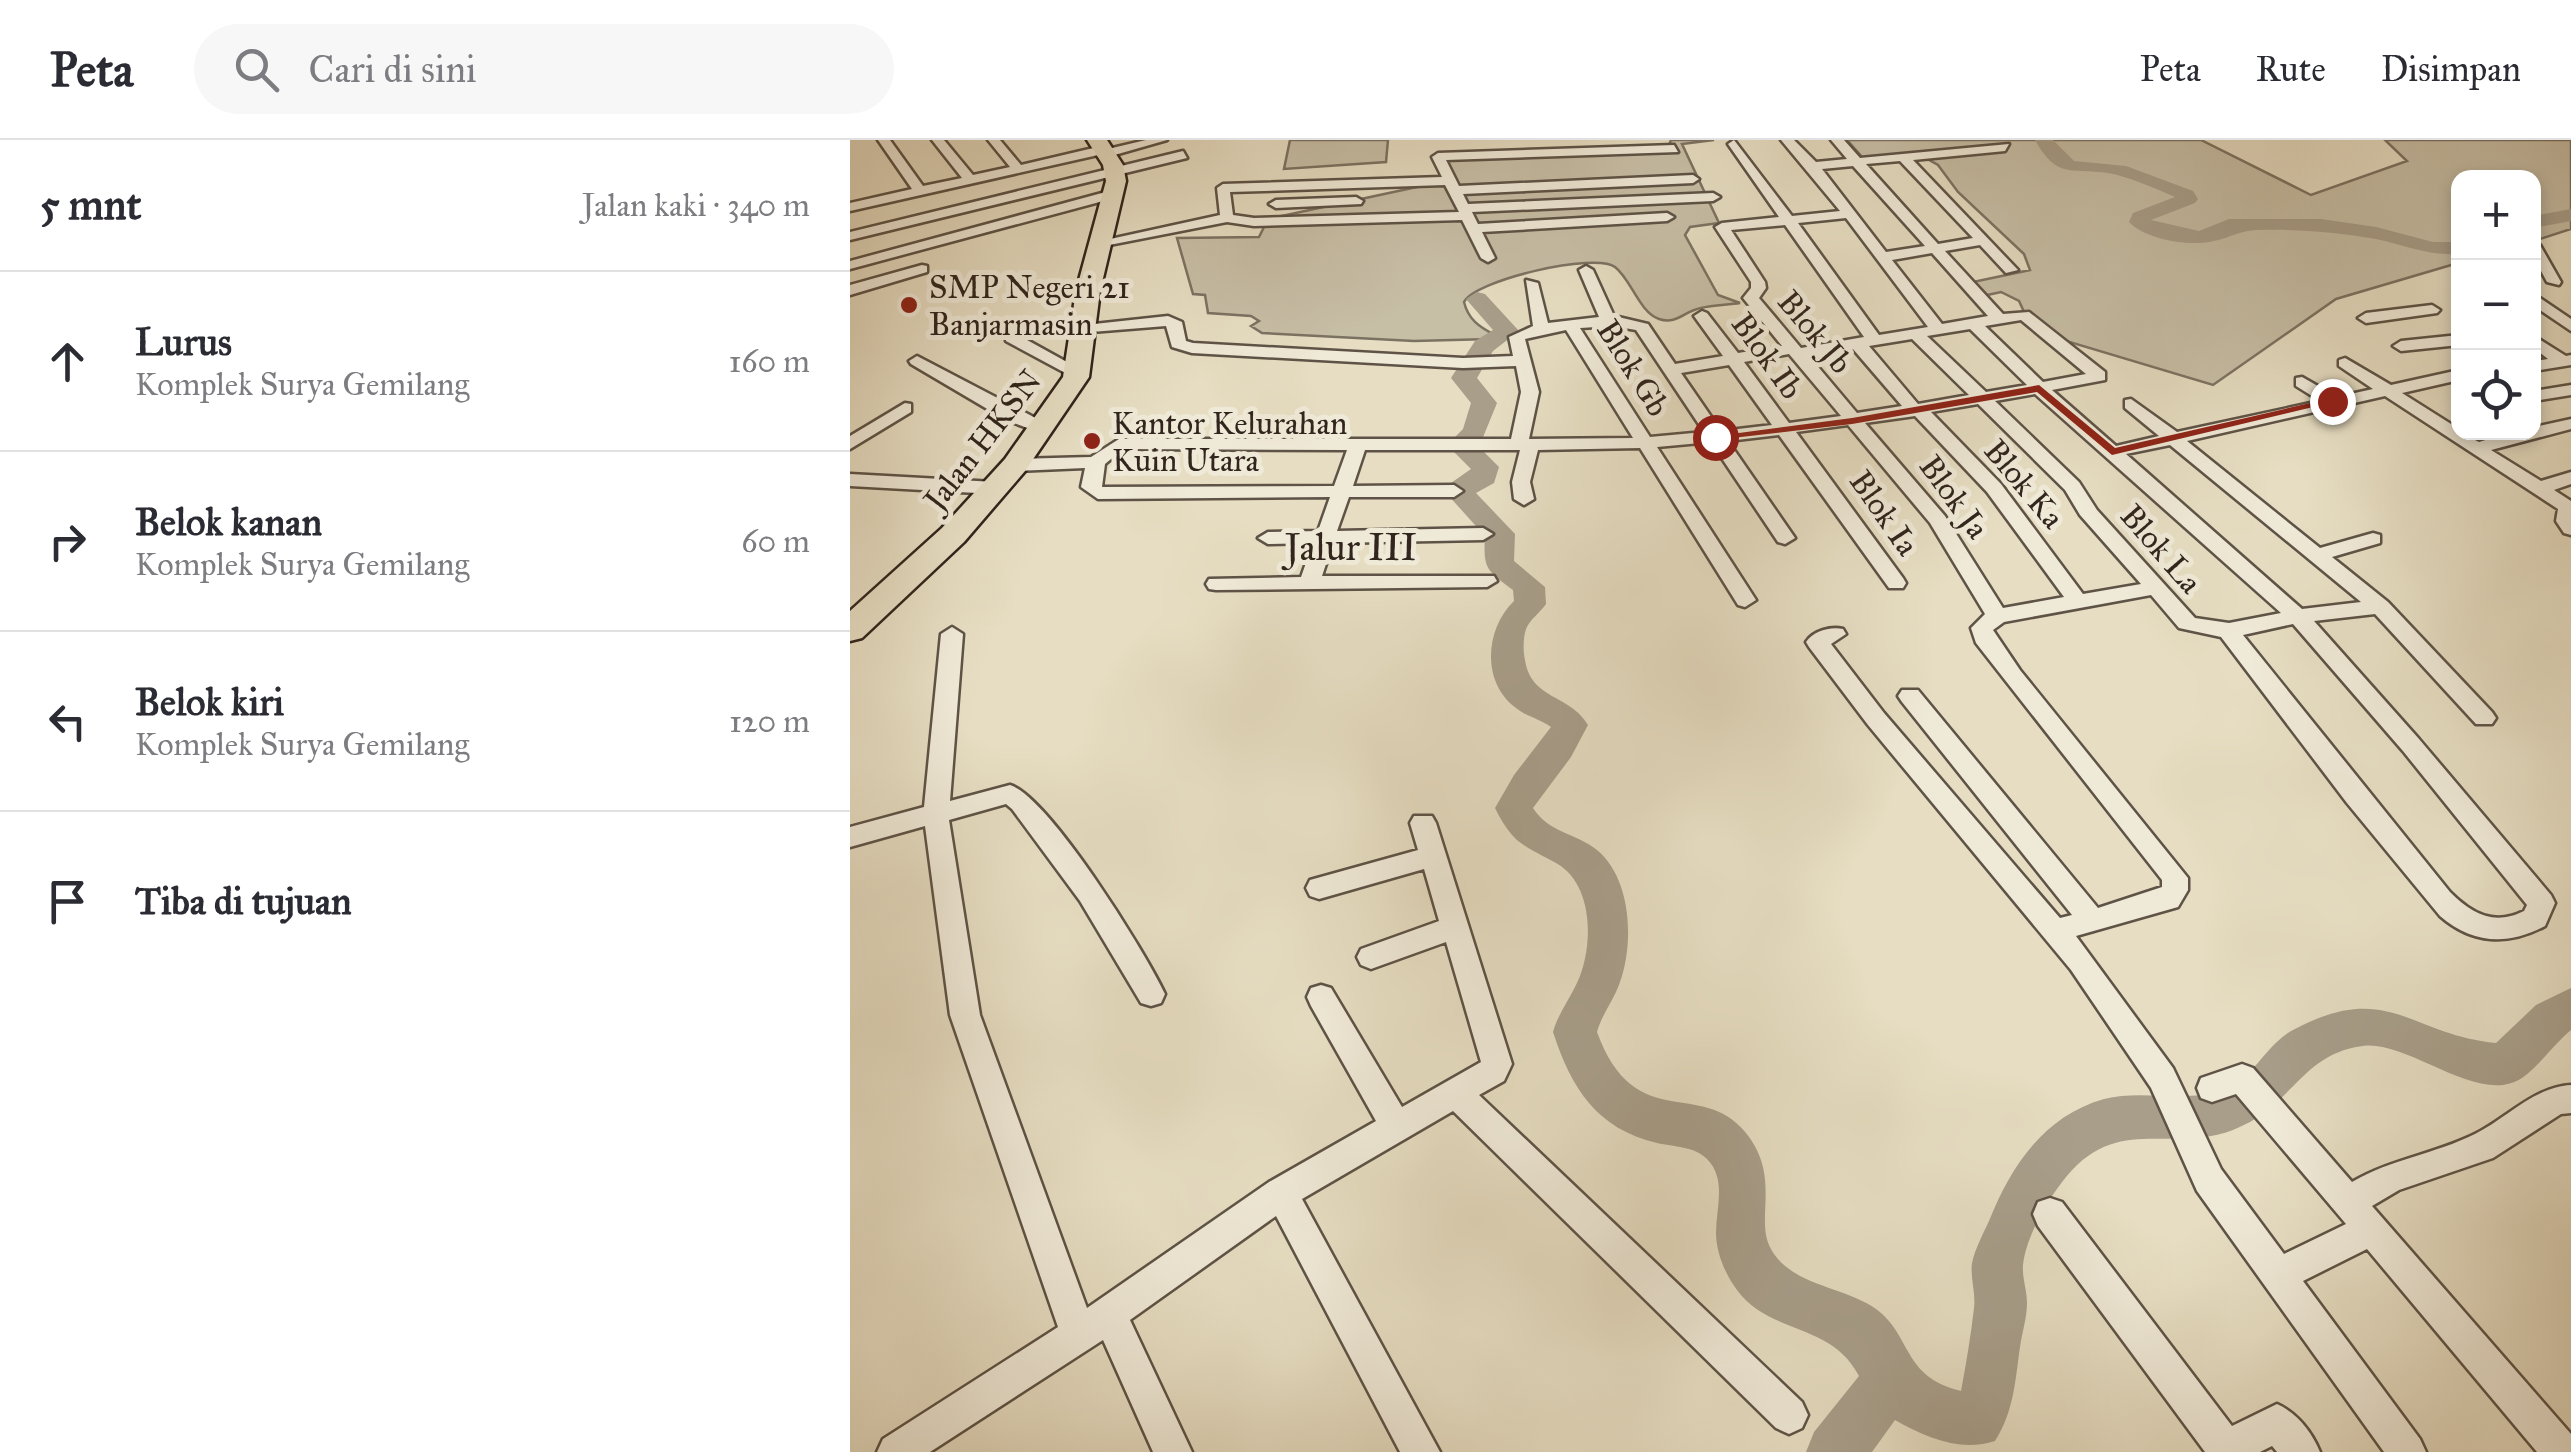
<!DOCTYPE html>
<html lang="id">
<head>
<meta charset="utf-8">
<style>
  body { margin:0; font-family:"IM FELL Great Primer",serif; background:#f7f7f7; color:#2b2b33 }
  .controls { position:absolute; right:30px; top:30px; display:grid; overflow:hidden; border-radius:20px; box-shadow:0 5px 15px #0003 }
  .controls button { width:90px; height:90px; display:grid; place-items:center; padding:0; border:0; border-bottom:2px solid #e1e1e2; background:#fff; color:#2b2b33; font:50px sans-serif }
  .stop { position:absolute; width:30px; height:30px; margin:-22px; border:8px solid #8f2418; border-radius:50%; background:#fff }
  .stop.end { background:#8f2418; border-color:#fff; box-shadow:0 2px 10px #0008 }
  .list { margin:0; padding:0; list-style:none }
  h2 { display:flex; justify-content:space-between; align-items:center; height:130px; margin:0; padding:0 40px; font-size:42px }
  h2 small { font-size:32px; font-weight:400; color:#7c7c81 }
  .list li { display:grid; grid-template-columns:65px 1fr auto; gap:30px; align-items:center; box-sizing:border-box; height:180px; padding:0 40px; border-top:2px solid #e1e1e2 }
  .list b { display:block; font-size:38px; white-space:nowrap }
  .list p { margin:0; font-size:32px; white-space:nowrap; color:#7c7c81 }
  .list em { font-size:32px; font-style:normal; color:#7c7c81 }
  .icon { flex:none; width:55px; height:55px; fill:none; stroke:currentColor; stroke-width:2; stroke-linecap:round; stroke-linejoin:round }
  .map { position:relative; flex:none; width:1721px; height:1312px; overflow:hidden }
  header { display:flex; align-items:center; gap:60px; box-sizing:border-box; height:140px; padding:0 50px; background:#fff; border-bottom:2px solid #e1e1e2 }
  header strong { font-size:48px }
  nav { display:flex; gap:55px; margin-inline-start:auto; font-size:35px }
  .search { width:700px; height:90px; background:#f7f7f7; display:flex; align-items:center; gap:25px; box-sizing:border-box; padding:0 35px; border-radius:55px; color:#7c7c81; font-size:38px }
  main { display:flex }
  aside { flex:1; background:#fff }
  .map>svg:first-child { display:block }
  .green { fill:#c7bea6; stroke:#7c7262; stroke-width:2.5 }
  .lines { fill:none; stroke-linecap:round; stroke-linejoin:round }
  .river { fill:#a89e8a; fill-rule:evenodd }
  .street-casing { stroke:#5e5346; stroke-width:5 }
  .primary-casing { stroke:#31251d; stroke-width:5 }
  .street { fill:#efe9d7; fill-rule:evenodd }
  .primary { fill:#e6ddc2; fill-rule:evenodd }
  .route { fill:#8f2418 }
  .poi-dot { fill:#8f2418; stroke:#efe9d7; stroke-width:4 }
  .labels { text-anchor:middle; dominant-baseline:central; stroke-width:10; stroke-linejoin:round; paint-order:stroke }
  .far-poi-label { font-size:32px; fill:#31251d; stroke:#efe9d7; text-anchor:start }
  .far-street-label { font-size:32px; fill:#31251d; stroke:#efe9d7 }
  .street-label { font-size:38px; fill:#31251d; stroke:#efe9d7 }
</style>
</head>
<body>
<header>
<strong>Peta</strong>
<div class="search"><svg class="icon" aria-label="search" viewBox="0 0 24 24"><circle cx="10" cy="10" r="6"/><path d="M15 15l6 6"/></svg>Cari di sini</div>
<nav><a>Peta</a><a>Rute</a><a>Disimpan</a></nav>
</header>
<main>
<aside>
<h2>5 mnt<small>Jalan kaki · 340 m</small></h2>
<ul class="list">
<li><svg class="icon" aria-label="ahead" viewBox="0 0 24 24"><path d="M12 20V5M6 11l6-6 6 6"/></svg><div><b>Lurus</b><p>Komplek Surya Gemilang</p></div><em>160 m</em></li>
<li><svg class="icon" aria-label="right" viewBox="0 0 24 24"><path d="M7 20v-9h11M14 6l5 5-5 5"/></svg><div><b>Belok kanan</b><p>Komplek Surya Gemilang</p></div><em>60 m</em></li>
<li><svg class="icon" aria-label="left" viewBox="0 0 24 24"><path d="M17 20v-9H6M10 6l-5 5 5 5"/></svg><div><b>Belok kiri</b><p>Komplek Surya Gemilang</p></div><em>120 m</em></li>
<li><svg class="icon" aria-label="arrive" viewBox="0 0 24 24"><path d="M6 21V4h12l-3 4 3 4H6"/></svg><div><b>Tiba di tujuan</b></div></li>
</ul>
</aside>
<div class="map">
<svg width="1721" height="1312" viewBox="0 0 1721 1312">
  <rect width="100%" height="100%" fill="#e6ddc2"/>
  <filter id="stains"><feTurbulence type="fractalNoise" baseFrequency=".002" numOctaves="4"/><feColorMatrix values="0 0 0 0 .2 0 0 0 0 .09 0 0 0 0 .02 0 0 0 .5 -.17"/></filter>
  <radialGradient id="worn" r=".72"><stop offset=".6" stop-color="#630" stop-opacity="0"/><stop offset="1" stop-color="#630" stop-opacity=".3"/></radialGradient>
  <!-- green -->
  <path class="green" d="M440,0H538L536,22L434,29Z
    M821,0H864L832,4L869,83L840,87L835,95L868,155L890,163C877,165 863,165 851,168C834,171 827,185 809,179C789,172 781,139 765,127C745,112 625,140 614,162C618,179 629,187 645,195L641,199L564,201L412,193L401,186L409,181L401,176L358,173L355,155L343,154L327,98L409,97L418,79L604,39L595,16L819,5Z
    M997,0H1351L1461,55L1557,21L1535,0H1721V89L1684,101V38H1609L1608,123L1486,159L1363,245L1196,195L1175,174L1169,161L1151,152L1128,157L1118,143L1180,130L1174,114L1108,52L1088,25L1070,15L1013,18Z"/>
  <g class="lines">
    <!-- river -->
    <path class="river" d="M1185,0H1203L1224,21L1276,26L1343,51L1348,59L1345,63L1301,80L1349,91L1379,79H1471L1526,87L1583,102H1609V114C1578,116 1555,105 1526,99C1488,92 1449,89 1410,90C1388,90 1379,99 1359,102C1336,106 1295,99 1279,82L1283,73L1325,57C1304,48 1280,37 1258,33C1220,28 1207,39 1185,0Z
      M1721,69V81L1684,88V76Z
      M627,152L635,154L669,191L643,211L627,238L647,263L629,307L649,327L644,343L626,353L665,394L664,421L695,447L696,464C690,473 680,479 676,489C673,498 673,511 675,520C681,560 720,554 738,585L721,617L683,668C699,693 726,693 747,710C782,739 784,803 770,842C764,860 752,874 747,892C785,996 851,937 896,993C932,1038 904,1079 921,1109C941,1146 994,1146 1026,1169C1062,1195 1052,1237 1111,1251C1116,1224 1121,1195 1124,1168C1126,1153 1120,1138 1122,1123C1125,1109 1133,1094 1139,1081C1161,1026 1194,976 1254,959C1293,949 1337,964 1375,949C1404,938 1416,904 1443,890C1538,839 1560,895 1646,903L1686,865L1721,848V890C1704,904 1690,925 1672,938C1629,967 1559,900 1513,906C1450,914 1443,967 1383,990C1318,1014 1268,974 1216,1037C1198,1059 1176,1096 1173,1125C1172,1138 1177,1150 1177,1163C1177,1178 1172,1192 1170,1207C1165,1242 1164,1271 1145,1301C1111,1312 1076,1298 1045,1280L1022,1312H956L964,1292L1009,1236C981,1182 920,1195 887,1150C875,1134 866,1112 866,1093C866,1068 877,1039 857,1019C844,1006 824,1007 807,1003C747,989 721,948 703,892C708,874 719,860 727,843C744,807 744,744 706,723C673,705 663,704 645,668L664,635L701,587C690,579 677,577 666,568C631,542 635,489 664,461L663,450C637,430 633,430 635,396L597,354L601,343L621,329L602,310V300L613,289L621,263L601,238L625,201L643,190L616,159Z"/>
    <defs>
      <path id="street" d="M28,0H40L73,46L112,38L82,0H94L123,35L160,27L138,0H150L171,25L252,6L258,9L296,0H317L254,18L248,15L0,71V63L62,49Z
        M931,0H944L966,22L997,19L981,0H994L1010,18L1159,4L1155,11L1063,20L1168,130L1156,133L1130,105L1095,111L1153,174L1179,172L1255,232V240L1202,250L1266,306L1309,296L1275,268V260L1281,259L1327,292L1470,261L1446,246V238L1452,237L1487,257L1523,249L1489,226V220L1495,218L1541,245L1609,230V240L1552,253L1609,289V292L1629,302L1661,292H1684V287L1721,279V289L1641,310L1691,341L1721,332V344L1704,350L1721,361V395L1714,393L1706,381L1708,369L1535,256L1337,301L1470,408L1523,393L1530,395V403L1482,417L1538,462L1642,572L1646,578L1642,584H1626L1525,474L1464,481L1569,599L1701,755L1705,763L1695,786C1658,806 1622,804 1590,776L1497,663L1371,497L1329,488L1301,455L1154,482L1143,490L1170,530L1338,738V750L1328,767L1226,796L1323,928L1371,1029L1434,1114L1496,1084L1386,954L1362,962L1351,958L1347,948L1351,938L1392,924L1403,928L1502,1042C1541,1019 1585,1014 1625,994C1657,978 1684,947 1721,945V973L1711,974L1643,1018L1549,1050L1522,1066L1721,1294V1312H1687L1517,1109L1453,1141L1570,1299L1576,1312H1534L1347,1051L1301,948L1221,830L1018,585L959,507L956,502C963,491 981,486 993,489L996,494L981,504L1034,573L1210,778L1222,775L1052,562L1048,556L1052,550H1068L1248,768L1312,747V740L1126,503L1121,488L1135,474L1080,383L998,285L946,292L1053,438L1056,443L1053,448H1039L929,295L878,301L945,398L935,404L928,402L861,302L807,307L906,460L895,467L888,465L790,308L688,310L680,342L684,359L674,365L664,359L662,342L670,310H515L503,346L604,345L613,351L604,357H499L487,391L633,388L643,394L633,400L483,403L472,436H644L647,441L637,447L366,450L359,449L356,444L359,439L451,437L463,403L418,404L408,398L418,392L468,391L480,357L248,359L231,347L235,328L165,331L156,325L165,319L241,317L269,299H661L671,252L666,226L613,228L342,213L322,207L316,186L229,193L227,190L235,185L318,176L332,182L336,201L343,203L613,218L663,216L659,197L683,186L676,140L688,143L698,183L749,177L729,130L736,126L743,130L764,176L798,184L825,224L873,216L844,176L852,171L857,173L888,213L932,206L893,158L901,148V142L865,87L872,83L929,77L878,4L884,0L942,76L990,71ZM1050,21L1123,98L1088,104L1016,24ZM1003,26L1075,106L1036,112L972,29ZM996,78L1078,187L1029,195L948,83ZM935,85L1014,197L951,208L909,158L916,148L915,142L881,90ZM1082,113L1138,176L1092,184L1042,120ZM1171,180L1236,234L1193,242L1135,186ZM763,186L786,190L854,292L800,297L730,188ZM1120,189L1177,245L1136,252L1077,196ZM716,190L783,298L679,299L689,252L675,199ZM1062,199L1119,255L1068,264L1019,206ZM1003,209L1052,266L1007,273L959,216ZM939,214L991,276L939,283L894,222ZM879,225L922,285L871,291L831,233ZM1185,254L1431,473L1379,483L1345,478L1247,370L1229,342L1145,261ZM1128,264L1215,350L1230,375L1291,444L1233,454L1151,344L1081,272ZM1065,276L1137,352L1214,457L1153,468L1095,376L1015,283ZM1320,305L1511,462L1452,469L1276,314ZM273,309L497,310L484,346L252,347L255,324ZM1443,484L1553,611L1677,765L1674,771C1644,786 1622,774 1600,752L1393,495Z
        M824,5L828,12L596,20L609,46L843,35L849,39L843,43L613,54L618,64L863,53L870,57L863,61L622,72L628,84L817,73L824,77L817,81L632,92L645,118L638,122L631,118L612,80L404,86L377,82L249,107L242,103L370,75L367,48L373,44L592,37L582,17L588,13ZM595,45L609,72L404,78L383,75L380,52Z
        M333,11L337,18L0,100V92Z
        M263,50L268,51V57L0,129V121Z
        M506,57L513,61L511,64L426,68L419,64L426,60Z
        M1684,104L1690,105L1711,142L1709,145L1697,142L1684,118Z
        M72,125L77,126V132L0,155V145Z
        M1684,154L1721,179V191L1684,166Z
        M1582,165L1590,170L1587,173L1516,183L1508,178L1516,173Z
        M156,195H168L235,232L221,236L156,201Z
        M1609,195V205L1551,211L1543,206L1551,201Z
        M1684,196L1716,216L1721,215V225L1684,231V221L1698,219L1684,208Z
        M67,216L197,284L200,288L191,293L156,280L61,224L59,221Z
        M1721,245V255L1684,261V251Z
        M55,263L61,264V272L0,309V296Z
        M0,334L145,342L154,348L145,354L0,346Z
        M102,487L113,494L100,661L160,645C199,657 296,813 315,854L311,863L301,866L291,863L230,761L162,669L156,664L99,680L130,875L237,1168L419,1042L526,981L461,866L457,857L461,848L471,845L481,848L552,967L631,922L596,802L521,829L511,825L507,817L511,809L589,781L574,729L469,759L460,756L456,748L460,740L568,710L560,683L564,676H582L586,683L662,924L654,941L629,955L952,1262L958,1275L952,1288L939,1294L926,1288L603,971L452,1059L590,1312H550L426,1076L280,1180L342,1312H303L253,1200L80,1312H27L33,1299L208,1187L100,875L75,686L0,707V687L74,667L91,494Z
        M1200,1058L1212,1062L1382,1286L1427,1264C1447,1273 1462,1292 1470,1312H1427L1422,1306L1410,1312H1355L1188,1086L1183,1074L1188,1062Z"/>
      <path id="primary" d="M237,0H257L273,25L276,41L250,151L239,237L175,331L114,402L12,498L0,501V471L92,388L155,319L213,237L226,151L256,41L253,25Z"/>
    </defs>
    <!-- street casing -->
    <use href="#street" class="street-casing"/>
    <!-- primary casing -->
    <use href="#primary" class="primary-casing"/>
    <!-- street -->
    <use href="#street" class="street"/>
    <!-- primary -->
    <use href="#primary" class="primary"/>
  </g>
  <!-- route -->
  <path class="route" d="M1189,245L1265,308L1482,258L1488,261L1262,315L1187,252L1002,284L865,300L859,297L1002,278Z"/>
  <!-- markers -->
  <g class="poi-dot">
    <circle cx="59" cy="165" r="10"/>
    <circle cx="242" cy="301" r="10"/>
  </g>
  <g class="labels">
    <!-- far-poi labels -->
    <g class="far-poi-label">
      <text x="79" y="147">SMP Negeri 21<tspan x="79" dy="37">Banjarmasin</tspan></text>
      <text x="262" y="283">Kantor Kelurahan<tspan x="262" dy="37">Kuin Utara</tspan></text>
    </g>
    <!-- far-street labels -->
    <g class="far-street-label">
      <text transform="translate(965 192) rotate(50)">Blok Jb</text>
      <text transform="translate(917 216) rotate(54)">Blok Ib</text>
      <text transform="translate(783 228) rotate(58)">Blok Gb</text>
      <text transform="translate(133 300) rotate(-52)">Jalan HKSN</text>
      <text transform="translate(1174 344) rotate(50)">Blok Ka</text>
      <text transform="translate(1104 357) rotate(54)">Blok Ja</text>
      <text transform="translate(1034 373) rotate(55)">Blok Ia</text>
      <text transform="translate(1311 409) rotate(49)">Blok La</text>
    </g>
    <!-- street labels -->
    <g class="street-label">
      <text x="501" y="407">Jalur III</text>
    </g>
  </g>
  <rect width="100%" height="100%" filter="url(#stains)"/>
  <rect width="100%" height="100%" fill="url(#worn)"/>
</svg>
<div class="controls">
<button>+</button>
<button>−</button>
<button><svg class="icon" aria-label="locate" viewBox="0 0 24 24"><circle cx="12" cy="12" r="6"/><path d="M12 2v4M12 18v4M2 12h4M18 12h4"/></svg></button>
</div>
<div class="stop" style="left:865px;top:297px"></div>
<div class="stop end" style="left:1482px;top:261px"></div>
</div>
</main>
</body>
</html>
